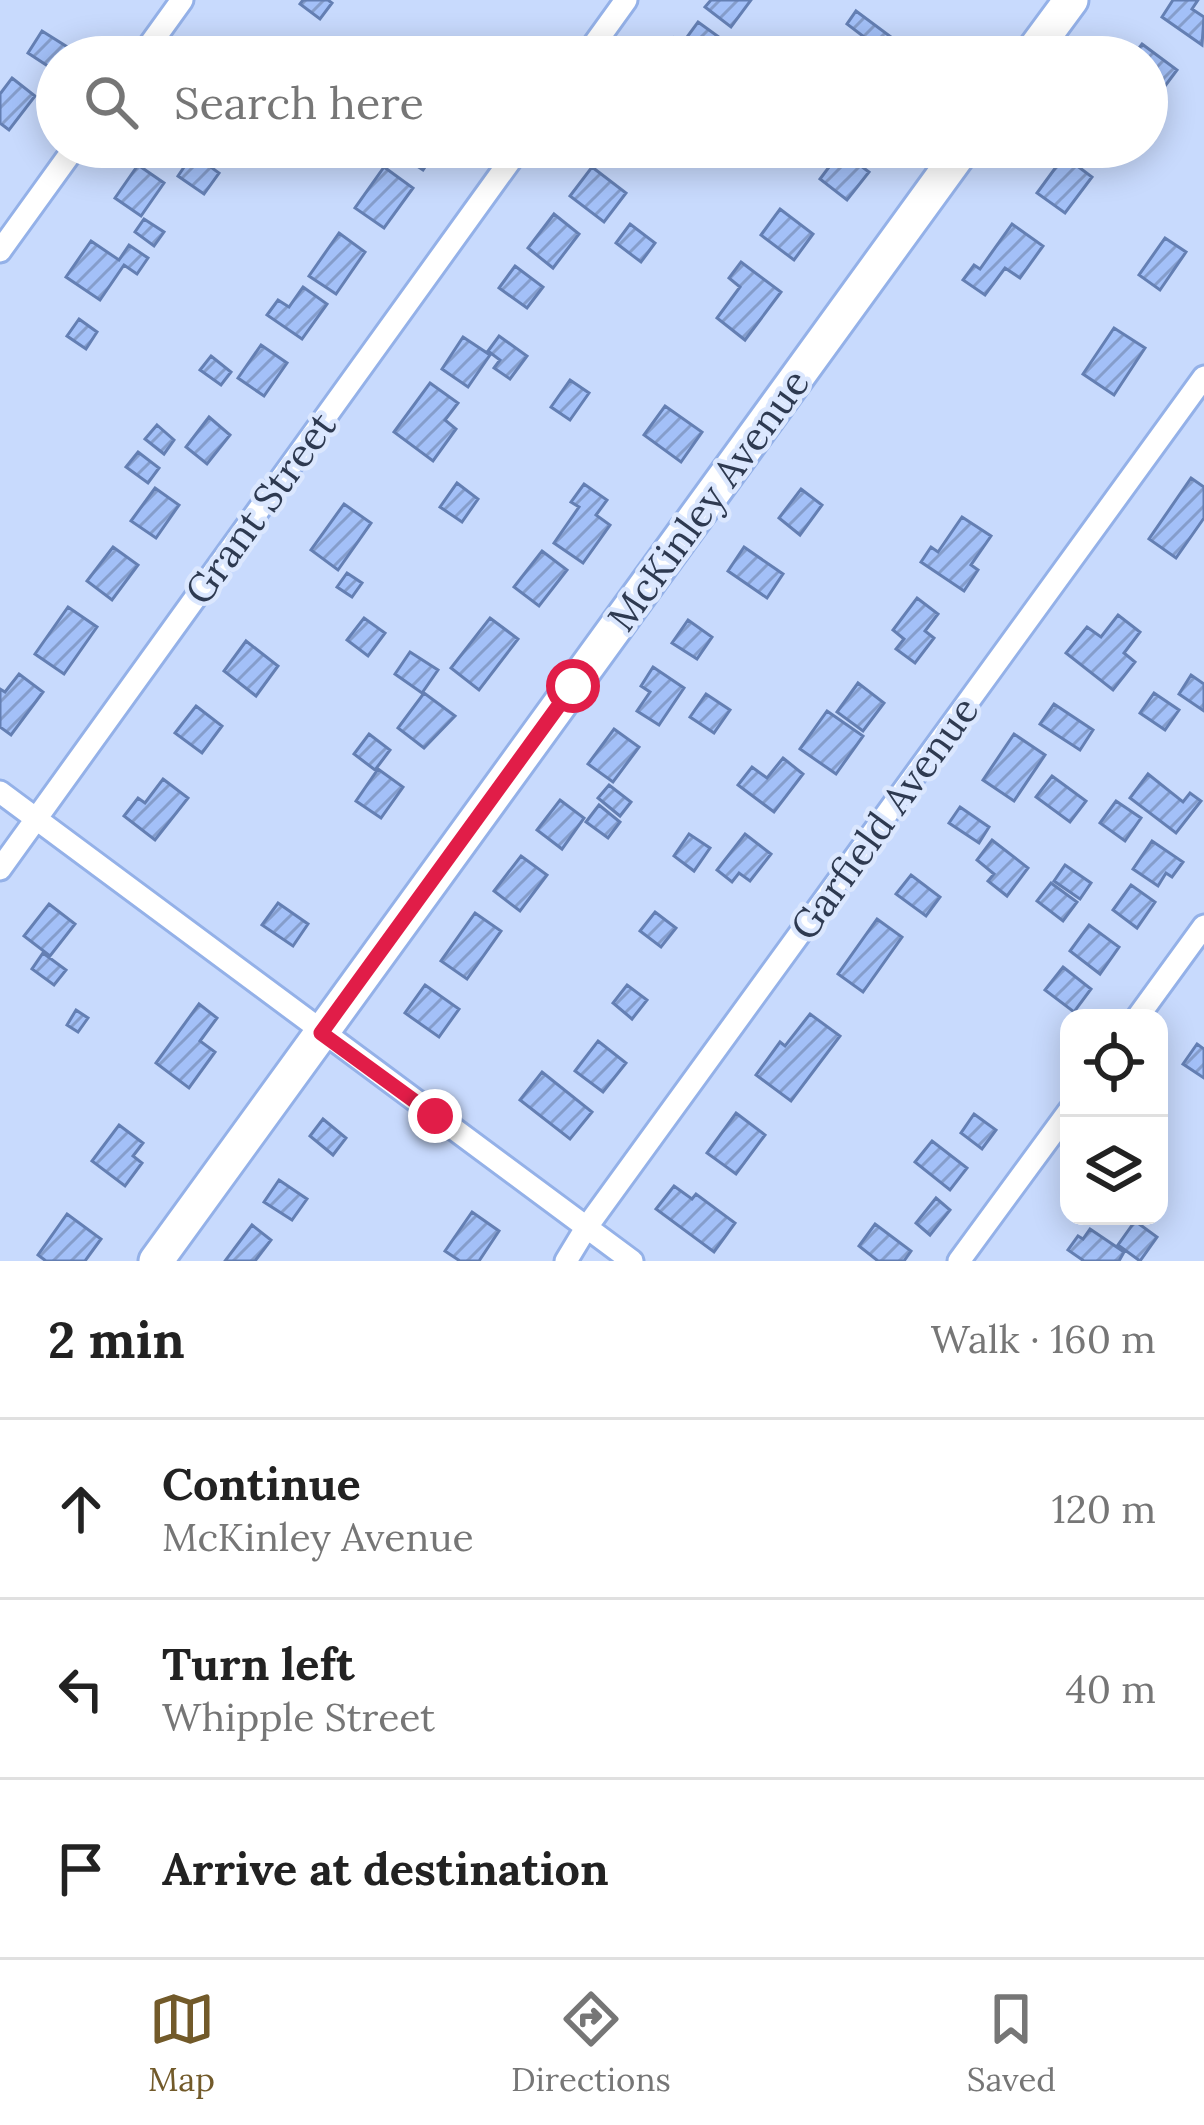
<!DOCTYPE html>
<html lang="en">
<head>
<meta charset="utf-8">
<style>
  body { margin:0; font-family:Lora,serif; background:#f6f6f6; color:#222 }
  .controls { position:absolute; right:36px; bottom:36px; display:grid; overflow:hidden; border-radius:24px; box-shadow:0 6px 30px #0003 }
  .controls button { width:108px; height:108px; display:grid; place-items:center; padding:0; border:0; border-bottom:3px solid #e0e0e0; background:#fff; color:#222; font:60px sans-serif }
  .stop { position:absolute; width:36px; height:36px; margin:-27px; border:9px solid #e11d48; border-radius:50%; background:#fff }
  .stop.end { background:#e11d48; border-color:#fff; box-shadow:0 3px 12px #0008 }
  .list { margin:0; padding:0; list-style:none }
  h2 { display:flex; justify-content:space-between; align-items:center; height:156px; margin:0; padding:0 48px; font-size:51px }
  h2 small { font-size:39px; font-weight:400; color:#767676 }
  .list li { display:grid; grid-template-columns:78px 1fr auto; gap:36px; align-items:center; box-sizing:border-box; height:180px; padding:0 48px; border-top:3px solid #e0e0e0 }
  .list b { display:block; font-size:45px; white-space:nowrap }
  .list p { margin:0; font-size:39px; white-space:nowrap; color:#767676 }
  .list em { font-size:39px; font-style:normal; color:#767676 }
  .icon { flex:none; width:66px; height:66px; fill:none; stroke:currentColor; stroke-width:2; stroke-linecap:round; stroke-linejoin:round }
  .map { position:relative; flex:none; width:1204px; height:1261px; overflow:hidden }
  .search { position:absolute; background:#fff; box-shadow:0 6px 30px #0003; left:36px; right:36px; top:36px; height:132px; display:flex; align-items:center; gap:30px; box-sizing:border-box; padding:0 42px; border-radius:66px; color:#767676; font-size:45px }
  .sheet { height:696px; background:#fff }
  nav { display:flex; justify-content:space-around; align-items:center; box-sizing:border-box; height:168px; border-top:3px solid #e0e0e0; background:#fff; font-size:33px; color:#767676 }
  nav a { display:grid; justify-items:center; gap:6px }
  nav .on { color:#725a2a }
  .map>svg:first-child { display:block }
  .building { fill:url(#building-hatch); stroke:#647fb3; stroke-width:3 }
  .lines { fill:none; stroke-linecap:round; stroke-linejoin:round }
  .street-casing { stroke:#94b1e8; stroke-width:27 }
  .secondary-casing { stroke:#94b1e8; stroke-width:39 }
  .street { stroke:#fff; stroke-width:21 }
  .secondary { stroke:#fff; stroke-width:33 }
  .route { stroke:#e11d48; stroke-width:15 }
  .labels { text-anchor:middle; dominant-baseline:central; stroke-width:9; stroke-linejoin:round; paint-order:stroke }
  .street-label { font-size:39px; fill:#2e3a51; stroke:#dbe7fe }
</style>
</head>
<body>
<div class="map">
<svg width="1204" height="1261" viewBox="0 0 1204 1261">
  <defs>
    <pattern id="building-hatch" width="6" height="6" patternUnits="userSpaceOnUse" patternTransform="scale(3)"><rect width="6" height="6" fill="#a3c0f8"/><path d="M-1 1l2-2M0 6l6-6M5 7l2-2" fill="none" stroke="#859dcb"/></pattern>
  </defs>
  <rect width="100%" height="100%" fill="#c8dafd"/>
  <!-- building -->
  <path class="building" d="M303,0H328L332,3L320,19L300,4Z
    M711,0H751L731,27L705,7Z
    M1173,0H1198L1192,9L1204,17L1202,45L1162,17Z
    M856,11L891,37L881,50L847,24Z
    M698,22L734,48L727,57L662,55L674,38L682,44Z
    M42,31L69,48L63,57H57L54,70L28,53Z
    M1142,44L1177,70L1147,110V57H1132Z
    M12,78L35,96L9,130L0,123V94Z
    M405,147H439L423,170L399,154Z
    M841,151L869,172L847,200L820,179Z
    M193,154L219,173L204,194L178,176Z
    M1064,156L1092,177L1065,213L1037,193Z
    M138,165L164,183L141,216L115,198Z
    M384,167L413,188L384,228L355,208Z
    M592,167L626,193L604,222L570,196Z
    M780,209L813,234L794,260L761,235Z
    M554,214L579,234L553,268L528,248Z
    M144,219L164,232L154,246L135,232Z
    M630,224L655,243L641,262L616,243Z
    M1012,224L1043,246L1020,278L1005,268L985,295L963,280L974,265L980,269Z
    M339,233L365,252L336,294L309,276Z
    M1165,238L1186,252L1160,290L1139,275Z
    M91,241L119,260L129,245L148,258L137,274L124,265L100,300L66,277Z
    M741,262L781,292L745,340L717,318L740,287L729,278Z
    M515,266L543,287L527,308L499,288Z
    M303,287L327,304L302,339L267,315L278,300L289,307Z
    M79,319L97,332L86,349L67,336Z
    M1114,328L1145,348L1114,395L1083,374Z
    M499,336L527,356L510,379L494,368L500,360L488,351Z
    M463,337L490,355L468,387L442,369Z
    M261,345L287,363L264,396L238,378Z
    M211,356L231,372L221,385L200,370Z
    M570,380L589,393L570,420L551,407Z
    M430,383L458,403L445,420L456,429L433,461L394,432Z
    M665,406L702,432L681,462L644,435Z
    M209,417L230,435L207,464L186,447Z
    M157,425L174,440L164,454L145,439Z
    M138,452L159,468L148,483L126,467Z
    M1191,478L1204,487V518L1176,558L1149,539Z
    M457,483L478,499L462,522L440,507Z
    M584,484L607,500L596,515L610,525L583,563L554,543L579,507L571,502Z
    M155,488L179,505L156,538L131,521Z
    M801,489L822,505L800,535L779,518Z
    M344,504L371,523L338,570L311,550Z
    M962,517L991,536L971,565L978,570L964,591L921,562L931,547L938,552Z
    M113,547L138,565L112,600L87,581Z
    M744,547L783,574L767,598L728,571Z
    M542,551L567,570L539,606L514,587Z
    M347,573L362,583L352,597L337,587Z
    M917,598L938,614L925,631L934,638L915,663L896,649L904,639L893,630Z
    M68,607L97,627L64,674L35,654Z
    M1118,615L1140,632L1124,653L1135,662L1113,690L1066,653L1087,627L1101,637Z
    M364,618L385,633L368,656L347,640Z
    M490,618L518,639L479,690L451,668Z
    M688,620L712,637L697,659L672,643Z
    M246,641L278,666L256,696L224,671Z
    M410,652L438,670L422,693L395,674Z
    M653,667L684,688L659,725L637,711L650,692L641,686Z
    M19,674L43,692L11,735L0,727V689L5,692Z
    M1191,675L1204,684V711L1179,694Z
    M858,683L884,703L863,731L837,712Z
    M424,693L455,716L424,748L398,728Z
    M1154,693L1179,710L1165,730L1140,713Z
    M706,694L730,710L714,733L690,717Z
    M1054,704L1093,730L1080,750L1040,724Z
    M196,706L222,726L202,753L175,733Z
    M827,711L863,736L836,774L800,749Z
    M614,729L639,747L613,782L588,764Z
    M369,734L390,750L375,770L354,754Z
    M1014,734L1045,755L1014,801L983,780Z
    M783,758L803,774L774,812L738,785L752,767L767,778Z
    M378,769L403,787L381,818L356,801Z
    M1148,774L1183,802L1190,793L1201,801L1176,833L1130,798Z
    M1052,776L1086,801L1070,822L1036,797Z
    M163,779L188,798L155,840L124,816L138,798L145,803Z
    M609,785L631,802L620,816L598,798Z
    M560,800L584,818L562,849L537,830Z
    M1116,801L1141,818L1125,841L1100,823Z
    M599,805L620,822L608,838L586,822Z
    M960,807L989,827L979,843L949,823Z
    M689,834L710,848L694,871L674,856Z
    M745,834L771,854L750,881L739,873L732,882L717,870Z
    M992,840L1028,868L1007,896L988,881L994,874L977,860Z
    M1152,841L1183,862L1172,877L1166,873L1158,886L1133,869Z
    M521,856L547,875L520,911L494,891Z
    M1065,865L1091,883L1080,899L1054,881Z
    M911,875L940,897L926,916L896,894Z
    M1051,883L1077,902L1063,921L1037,901Z
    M1131,885L1155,902L1137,928L1113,910Z
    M278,903L308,924L293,946L262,925Z
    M49,904L75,924L50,956L24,936Z
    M655,912L676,928L661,947L640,931Z
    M475,913L501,931L467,979L441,961Z
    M877,919L902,937L863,992L838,974Z
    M1089,925L1119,947L1100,974L1070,951Z
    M43,953L66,970L54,985L32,969Z
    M1063,967L1091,989L1074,1012L1045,990Z
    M425,985L459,1009L439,1037L405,1013Z
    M627,985L647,1000L632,1019L613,1003Z
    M199,1004L217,1018L200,1041L215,1052L189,1088L156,1063Z
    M76,1010L88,1018L78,1032L67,1025Z
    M810,1014L840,1036L791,1101L756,1075L780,1042L785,1046Z
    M598,1041L626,1063L603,1092L575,1071Z
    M1197,1044L1204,1049V1078L1183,1064Z
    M542,1072L592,1112L570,1139L520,1100Z
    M736,1113L765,1135L736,1174L707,1153Z
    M974,1114L996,1130L982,1149L961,1133Z
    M323,1119L346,1138L333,1155L310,1136Z
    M119,1125L143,1143L133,1156L142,1163L125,1186L92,1161Z
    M932,1141L967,1168L950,1190L915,1162Z
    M279,1180L307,1199L292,1220L264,1202Z
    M674,1186L692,1199L696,1194L735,1223L714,1252L656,1209Z
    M936,1198L950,1210L930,1235L916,1223Z
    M472,1212L499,1231L479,1261H460L445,1251Z
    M67,1214L101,1239L85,1261H46L38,1255Z
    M1135,1221L1157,1237L1140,1261L1118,1245Z
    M875,1224L911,1251L904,1261H878L859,1246Z
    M252,1225L271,1240L255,1261H225Z
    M1090,1229L1124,1252L1119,1261H1084L1068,1250L1078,1236L1083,1239Z"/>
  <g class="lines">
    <defs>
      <path id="street" d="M141,57L182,0
        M585,57L626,0
        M0,251L75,147
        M0,792L632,1261
        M0,869L520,147
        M1137,1018L1204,926
        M566,1261L586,1228L1204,377
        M959,1261L1069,1111"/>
      <path id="secondary" d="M1029,57L1071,0
        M156,1261L964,147"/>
    </defs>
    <!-- street casing -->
    <use href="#street" class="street-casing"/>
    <!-- secondary casing -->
    <use href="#secondary" class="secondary-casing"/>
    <!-- street -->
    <use href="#street" class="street"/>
    <!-- secondary -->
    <use href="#secondary" class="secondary"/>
  </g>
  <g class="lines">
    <!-- route -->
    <path class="route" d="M435,1116L321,1033L573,686"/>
  </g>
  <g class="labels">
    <!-- street labels -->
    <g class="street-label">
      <text transform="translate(708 500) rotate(-54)">McKinley Avenue</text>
      <text transform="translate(260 508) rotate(-54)">Grant Street</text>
      <text transform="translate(884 818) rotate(-54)">Garfield Avenue</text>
    </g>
  </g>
</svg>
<div class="controls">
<button><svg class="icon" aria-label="locate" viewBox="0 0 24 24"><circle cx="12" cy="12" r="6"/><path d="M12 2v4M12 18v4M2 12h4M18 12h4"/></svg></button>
<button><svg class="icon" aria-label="layers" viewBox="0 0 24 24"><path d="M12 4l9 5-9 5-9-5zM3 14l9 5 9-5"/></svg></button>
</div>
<div class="stop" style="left:573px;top:686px"></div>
<div class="stop end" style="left:435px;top:1116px"></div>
<div class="search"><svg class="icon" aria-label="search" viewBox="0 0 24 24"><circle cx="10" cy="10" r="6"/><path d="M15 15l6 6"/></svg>Search here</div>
</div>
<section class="sheet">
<h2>2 min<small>Walk · 160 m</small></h2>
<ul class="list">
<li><svg class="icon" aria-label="ahead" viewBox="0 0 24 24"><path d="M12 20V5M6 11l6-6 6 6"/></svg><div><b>Continue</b><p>McKinley Avenue</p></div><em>120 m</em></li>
<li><svg class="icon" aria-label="left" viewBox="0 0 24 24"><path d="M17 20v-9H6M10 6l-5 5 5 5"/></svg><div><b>Turn left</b><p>Whipple Street</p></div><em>40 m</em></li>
<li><svg class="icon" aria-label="arrive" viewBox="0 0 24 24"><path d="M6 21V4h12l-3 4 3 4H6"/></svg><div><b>Arrive at destination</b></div></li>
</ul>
</section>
<nav>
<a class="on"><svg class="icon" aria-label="map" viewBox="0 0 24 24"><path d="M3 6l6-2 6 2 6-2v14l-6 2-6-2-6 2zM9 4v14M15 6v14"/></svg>Map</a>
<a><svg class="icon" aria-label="directions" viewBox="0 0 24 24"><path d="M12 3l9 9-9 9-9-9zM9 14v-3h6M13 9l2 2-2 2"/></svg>Directions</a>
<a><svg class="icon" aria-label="saved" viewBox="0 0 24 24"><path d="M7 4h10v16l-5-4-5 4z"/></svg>Saved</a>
</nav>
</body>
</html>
